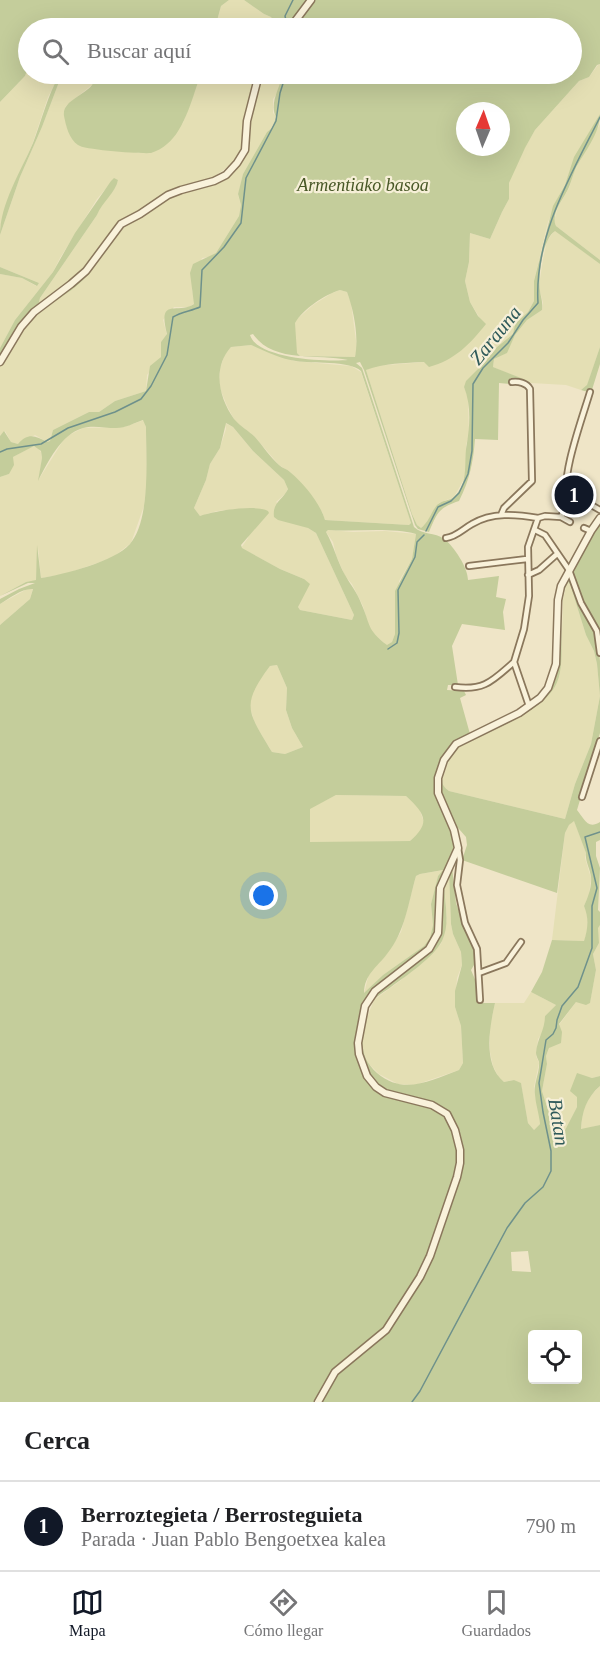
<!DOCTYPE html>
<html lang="es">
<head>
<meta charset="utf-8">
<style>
  body { margin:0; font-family:Georgia,serif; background:#f6f6f6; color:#202124 }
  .controls { position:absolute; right:18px; bottom:18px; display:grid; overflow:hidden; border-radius:6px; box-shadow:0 6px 24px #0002 }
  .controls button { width:54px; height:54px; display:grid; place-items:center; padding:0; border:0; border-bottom:2px solid #e0e0e0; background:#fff; color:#202124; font:30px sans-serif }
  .compass { position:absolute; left:456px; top:102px; width:54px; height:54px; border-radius:50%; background:#fff; box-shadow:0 6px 24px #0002; rotate:2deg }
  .you { position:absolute; left:264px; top:896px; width:21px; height:21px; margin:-15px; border:4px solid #fff; border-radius:50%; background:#1a73e8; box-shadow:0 0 0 9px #1a73e833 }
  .badge { display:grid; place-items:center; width:39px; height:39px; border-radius:50%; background:#111827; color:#fff; font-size:20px; font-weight:700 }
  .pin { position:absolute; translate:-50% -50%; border:3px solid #fff; box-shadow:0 2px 6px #0006 }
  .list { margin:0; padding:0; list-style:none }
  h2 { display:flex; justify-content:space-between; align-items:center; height:78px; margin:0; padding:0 24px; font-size:26px }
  h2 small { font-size:20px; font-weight:400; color:#757577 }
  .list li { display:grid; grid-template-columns:39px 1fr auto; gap:18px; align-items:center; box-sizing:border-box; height:90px; padding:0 24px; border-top:2px solid #e0e0e0 }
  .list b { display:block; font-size:22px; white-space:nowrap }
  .list p { margin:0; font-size:20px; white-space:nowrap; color:#757577 }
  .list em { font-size:20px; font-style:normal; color:#757577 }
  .icon { flex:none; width:33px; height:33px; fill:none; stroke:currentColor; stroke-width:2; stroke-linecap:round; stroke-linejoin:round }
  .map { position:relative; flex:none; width:600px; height:1402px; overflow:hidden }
  .search { position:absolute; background:#fff; box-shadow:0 6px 24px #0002; left:18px; right:18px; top:18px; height:66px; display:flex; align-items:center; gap:15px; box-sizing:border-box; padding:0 21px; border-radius:33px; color:#757577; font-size:22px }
  .sheet { height:168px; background:#fff }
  nav { display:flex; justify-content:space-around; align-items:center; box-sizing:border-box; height:84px; border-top:2px solid #e0e0e0; background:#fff; font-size:16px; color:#757577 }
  nav a { display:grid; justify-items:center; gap:3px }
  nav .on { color:#111827 }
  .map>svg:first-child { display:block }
  .farmland { fill:#e4dfb4 }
  .green { fill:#c4cd9b; fill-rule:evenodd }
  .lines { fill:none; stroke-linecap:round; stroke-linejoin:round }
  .stream { stroke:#6e918b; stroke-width:1.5 }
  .minor-casing { stroke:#8a775c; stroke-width:8 }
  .tertiary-casing { stroke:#8a775c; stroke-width:9 }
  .minor { stroke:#f9f2db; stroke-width:4.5 }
  .tertiary { stroke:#f9f2db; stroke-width:6 }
  .labels { text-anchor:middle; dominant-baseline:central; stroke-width:4.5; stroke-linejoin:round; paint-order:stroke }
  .park-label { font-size:18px; font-style:italic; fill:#485726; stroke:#f6efd7 }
  .water-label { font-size:20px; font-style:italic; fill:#2f5a5a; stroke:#f6efd7 }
</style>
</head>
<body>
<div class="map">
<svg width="600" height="1402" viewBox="0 0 600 1402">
  <rect width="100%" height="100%" fill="#efe5c7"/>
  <!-- farmland -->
  <path class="farmland" d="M229,0H244L264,14L271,17L279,28H215L221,6Z
    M600,64V114L575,157L565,185L561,191L548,222L534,281V301L528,312L515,324L513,334L497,347L464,387L468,397L469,435L466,445V469L463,481L454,497L439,503L425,525L421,528L417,525L412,514L366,370L374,366L425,362L481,320L470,302L465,281L469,262L470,233L490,239L502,212L509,199V183L514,167L535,130L579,81L589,77L598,65Z
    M28,68V74H60L48,97L32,145L12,189L0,228V102L25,76Z
    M62,74L95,75L93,84L66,106L64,112L67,128L122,150L139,153L183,123L201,74H257L243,148L234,162L211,179L143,210L121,222L80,276L38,306L40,298L97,215L101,204L115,188L118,180L114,179L97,199L60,258L53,272L15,320L0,348V274L22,278L36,286L39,283L0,267V235L20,177L42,127Z
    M262,74H283L278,92L273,99V113L276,116L272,128L267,132L243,174L238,195L241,205L239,216L216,253L209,257L202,258L192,290L195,303L189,307H174L163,320L167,335L161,342V357L147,375L146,391L115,401L99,412H89L53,430L50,441L47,442L35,435L18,444L11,442L5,431L0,436V367L23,329L35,316L83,280L126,225L145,215L168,198L238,167L248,145L252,110Z
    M600,124V260L556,226L554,221L558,207L569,188L574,172Z
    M555,230L600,264V347L587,386L581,390L566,385L531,383L493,367L494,359L506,353L515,335L527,320L542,310L543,303L540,291V279L543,259L547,241Z
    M340,290L347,292L351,303L357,348L355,357L300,356L296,352L294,323L296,320L313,305L332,293Z
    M251,345L294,361L351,366L361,372L411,523L409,525L325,520L322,512L302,485L290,472L279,465L255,437L235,421L227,406L219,386L220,368L225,354L231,347Z
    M144,420L146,427L147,482L144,506L131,543L112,558L65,574L41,578L38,547L36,581L26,582L0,596V477L9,474L13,457L33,446L37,447L41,452L42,458L39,479L64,439L71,434L83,428L124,427Z
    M225,423L233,427L253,451L284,480L288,488L286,493L276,502L308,528L316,533L354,615L352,620L300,610L298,607L304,579L280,569L241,548L248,538L254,508L217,511L200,516L194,508L206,480L210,464L220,448L226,429Z
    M328,530L353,532L385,531L416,534L412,559L399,581L395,634L392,642L387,646L370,630L363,606L352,584L345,576L336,555L333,542L326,532Z
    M567,582L570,584L586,635L594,651L597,664L600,696L591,744L575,784L565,819L449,791L443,786L442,781L450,757L457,747L540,703L561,666L563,599Z
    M29,588H33L30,599L0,625V604Z
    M277,665L287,688L286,710L292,728L303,747L285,754L272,752L255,724L249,704L254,687L270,666Z
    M336,795L406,796L419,808L424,822L421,831L410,841L310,843V808Z
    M574,820L586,853L585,858L591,878L589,895L584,906L587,912L588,929L584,941L552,940L565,833L569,825Z
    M444,870L438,876L431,904L433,925L430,938L424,946L383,975L364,994L369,973L386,955L401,932L416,876L420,874Z
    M449,872L451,924L453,934L461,952L462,965L457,978L455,1007L461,1026L463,1063L459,1070L415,1085L398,1084L379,1074L369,1064L364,1053L362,1041L366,1020L374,1000L400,981L441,944L447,919L444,882Z
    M600,925V1076L592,1078L577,1074V1107L561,1139L557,1140L554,1139L550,1128L549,1113L542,1091L547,1064L546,1056L559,1025L576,1002H590L596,970L593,954L599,943L597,928Z
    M531,992L556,1005L545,1016V1029L538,1039L536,1056L539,1063L534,1087L535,1096L539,1109L540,1124L534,1130L528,1123L521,1084L514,1080L504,1082L499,1078L493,1066L490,1052V1027L495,1003H524Z
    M600,1086V1125L581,1130L582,1112L590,1096Z"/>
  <!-- green -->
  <path class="green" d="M0,0H229L221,6L215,28H28V68L25,76L0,102Z
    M244,0H600V64L597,65L589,77L579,81L535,130L525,148L509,183V199L502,212L490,239L470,233L469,262L465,281L470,302L478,316L486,324C470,344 455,360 429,367L424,362C405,363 384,363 366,370L412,514L417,525L421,528C429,522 431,512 437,505C442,500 449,501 454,497C470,482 463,461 467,443C470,424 471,404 464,387L466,381L486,361L497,347L513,334L515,324L528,312L534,301V281L553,206L565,185L574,157L600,114C600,134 584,152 575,170C573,175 571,182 569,187C564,199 550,213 556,226L600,260V264L555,231C542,240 538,276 540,291C541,298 543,302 542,310L527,320L515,335L507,353L494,359L493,367L526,380L525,382L510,378V384L499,383L498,440L475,439C473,463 470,479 459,501C438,508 437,513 429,532L418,529L415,525L364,370L360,362L356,363L362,368L414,527C422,535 435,532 444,539C454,546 468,568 468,580L499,576L496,597L506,599L503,612L505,630L462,624L452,646L458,685H448L447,690L464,691L466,695L460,698L470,734L450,745L438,771L435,787L455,843L452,860L438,884L437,931L427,948L384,980L367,997L359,1018L355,1043L361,1055C360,1033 363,1010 375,992L432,950C446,928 438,905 444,882C444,901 451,922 442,941C434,957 406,976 391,987C386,991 378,995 373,1001C366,1010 365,1025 363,1036C361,1051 366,1063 377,1073C404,1096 431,1080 459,1070L463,1063L461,1026L455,1007V991L462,965L461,952L453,934L451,924L449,872L452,867L456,903L464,927L475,950L474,965L471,970L477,984V1003H495C490,1026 482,1064 504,1082L514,1080L521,1083L528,1123L534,1130L540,1124C539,1113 536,1106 535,1095C533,1084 540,1073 539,1062C538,1059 536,1056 536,1053C537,1039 545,1030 545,1016L556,1005L531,992L542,972L552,940L584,941C588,929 589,918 584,906C588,897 592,887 591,877C590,868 585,862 586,853L574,821L569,825L565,833L557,893L462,860L467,845L466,837L452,821L440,794L441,774L449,755L456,747L510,720L552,685C555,653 554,603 569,575L580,605L597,636L600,661V733L577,810C584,818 587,830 600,822V840L596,842V856L600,868L598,910L600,912V925L598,928L599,943L593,954L596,970L590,1003L586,1005L576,1002L559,1024L562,1032L561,1043L549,1048L546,1056L547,1064L542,1091L549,1113L550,1128L553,1139L557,1140L561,1138L577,1107V1097L570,1091L577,1073L592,1078L600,1076V1086C586,1098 582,1112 581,1129L600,1125V1402H320L339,1370L381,1338L426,1269L462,1155L459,1128L449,1113L435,1108L444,1114L452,1127L458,1153L456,1171L425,1263L386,1327L332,1372L316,1402H0V625L30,599L33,589C22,588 10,598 0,604V599L19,589L35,583H28L0,596L26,582L36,580L37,545L41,578C65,574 114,562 130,544C151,519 146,458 146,427L143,420C134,423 126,428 116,428C105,428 93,425 83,428C61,434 48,462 38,481L42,458L41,451L34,446L13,457L14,465L9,474L0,477V436L4,431L11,442L18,444C28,432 36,436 47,442L50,441L53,430L89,412H99L115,401L146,391L150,366L161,357V342L167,334C157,296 178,315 194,304L190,273L193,264L216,253L239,216L241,205L238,194L243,174L267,132L272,128L276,117C269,104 280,87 283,74H572V28H278L271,17L264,14ZM465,111H501V147H465ZM340,290L347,292C354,311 359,337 355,357L300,356L297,353L295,323C303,309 324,295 340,290ZM253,334C274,364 318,353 348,360C327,362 257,359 250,335ZM251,345C265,351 280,359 296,361C312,364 349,360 361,371L411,523L409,525L325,520C320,503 304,484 290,472C287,469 282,468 279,465C270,457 263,446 255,437C249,431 240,426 234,419C219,398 212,368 231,347ZM226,423L233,427L253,451L284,480L288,489C283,500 272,502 274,517L278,520L308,528L316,533L354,615L352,620L300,610L298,607L310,584L304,579L280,569L242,548L241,545L269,513L268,511C255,504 215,511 200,516L194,508L206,480L210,464L220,448ZM328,530C356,532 391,527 416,534L412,559L395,591V634L392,642L387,645C366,629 371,625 361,603C357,592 350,584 345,575C337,561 334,546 326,532ZM568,582L570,584L586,635L594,651L597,664L600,696L591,744L575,784L565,819L449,791C445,788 442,785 442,780C442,770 450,754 457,747C464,741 474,738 482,735C506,724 536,712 552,691C572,666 552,611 568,582ZM277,665L287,688L286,710L292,728L303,747L285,754L272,752C248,712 240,706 270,666ZM336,795L406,796C424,813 432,822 410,841L310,842V809ZM443,870L438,876L431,904L433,925L430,938L424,946L383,975L364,993C364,975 377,967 387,954C405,932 408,904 416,876L420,874ZM528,1251L531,1272L512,1271L511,1252ZM532,1334H578V1380H532Z
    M60,74H62L42,127L20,177L0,235C0,204 21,171 33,143C42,120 47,96 60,74Z
    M257,74L247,113L245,145L235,164L210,181L169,194L148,208L122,223L83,276L24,321L0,361V348L15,320L53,272L75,233L111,181L114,178L118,180C116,192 102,202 97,215L40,298L38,306L60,293L80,276L121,222L171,191L206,182L227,169L234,162L243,148L246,110Z
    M95,75V74H201C193,95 185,130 167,144C163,148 157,151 151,153C142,154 84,150 78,145C69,139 66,126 64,116C61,97 97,94 95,75Z
    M252,110L248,145L238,167L219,182L177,194L126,225C108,241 99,264 83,280C68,295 49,303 34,317C19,329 11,351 0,367C7,352 20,328 33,317C48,303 67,295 81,280C98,264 108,241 124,225L169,196L209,184L239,164Z
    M0,267L39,283L37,286L22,278L0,274Z
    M600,347V364L591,393L581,390L587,385Z
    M600,521V630C588,623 572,583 572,569Z"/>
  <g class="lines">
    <!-- stream -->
    <path class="stream" d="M287,25L285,16L293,0
      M0,452L7,449L41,444L68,428L115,412L141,399L151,386L167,355L173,317C181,312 191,311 200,307L202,270L224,247L241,223L246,178L276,121L280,93L286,74
      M426,531L438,507L451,501L459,493L468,474L472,451L473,384L483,368L508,343L523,320L538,303C534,236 571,175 600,117
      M388,649L397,643L399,633L398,590L415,557L417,542L424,535
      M412,1402L420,1391L507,1228L525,1203L543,1187L551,1171V1151L543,1112L539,1083L546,1040L553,1034L556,1028L557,1020L562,1006L578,987L592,948V906L597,888L585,837L600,832"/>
    <defs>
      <path id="minor" d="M569,498C558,483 584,413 590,392
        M501,515L504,508L532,481L530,389C527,383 518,381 512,382
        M561,517L570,522
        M584,528L591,531
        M535,530L545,535L569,570L581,603L597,631L600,653
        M446,538C456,537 463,529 472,524C492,512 516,514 538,518
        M469,566L527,559
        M528,575L539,570L557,554
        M455,687C485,691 493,680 514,662
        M529,706L514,662L524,629L529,596L528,547L538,518L545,516L561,517L569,498H579L600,510
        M582,797L600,741
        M458,848L460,860L457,885L465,923L477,949L480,1000
        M479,973L506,963L521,942"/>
      <path id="tertiary" d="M287,28L293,24L311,0
        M0,362L21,327L34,312L71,284L86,271L121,224L140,214L168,195L181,190L214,181L226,175L237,163L245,150L247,121L259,74
        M318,1402L335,1372L386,1330L420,1277L430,1256L457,1177L460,1163V1150L455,1130L447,1114L432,1105L385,1093L376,1087L367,1076L359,1054L358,1043L365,1006L375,991L429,949L438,933L440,888L458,848L454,830L438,793V778L444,760L456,744L519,713L540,698L548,688L556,664L558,600L561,586L591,531L600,518"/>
    </defs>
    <!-- minor casing -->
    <use href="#minor" class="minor-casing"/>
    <!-- tertiary casing -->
    <use href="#tertiary" class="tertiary-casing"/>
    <!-- minor -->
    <use href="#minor" class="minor"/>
    <!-- tertiary -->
    <use href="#tertiary" class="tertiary"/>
  </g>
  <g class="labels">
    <!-- park labels -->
    <g class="park-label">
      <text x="363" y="185">Armentiako basoa</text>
    </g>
    <!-- water labels -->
    <g class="water-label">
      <text transform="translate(495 335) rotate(-51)">Zarauna</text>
      <text transform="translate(559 1122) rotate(81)">Batan</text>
    </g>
  </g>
</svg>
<div class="controls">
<button><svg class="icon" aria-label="locate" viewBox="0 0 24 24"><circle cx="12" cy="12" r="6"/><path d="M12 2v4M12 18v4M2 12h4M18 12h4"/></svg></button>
</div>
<svg class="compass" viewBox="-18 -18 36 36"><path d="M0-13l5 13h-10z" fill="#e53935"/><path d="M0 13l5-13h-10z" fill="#757577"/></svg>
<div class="you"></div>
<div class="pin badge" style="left:574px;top:495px">1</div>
<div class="search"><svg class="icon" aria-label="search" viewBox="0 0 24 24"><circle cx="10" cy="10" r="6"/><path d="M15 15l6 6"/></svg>Buscar aquí</div>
</div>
<section class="sheet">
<h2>Cerca<small></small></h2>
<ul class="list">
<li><span class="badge">1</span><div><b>Berroztegieta / Berrosteguieta</b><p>Parada · Juan Pablo Bengoetxea kalea</p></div><em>790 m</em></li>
</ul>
</section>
<nav>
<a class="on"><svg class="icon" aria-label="map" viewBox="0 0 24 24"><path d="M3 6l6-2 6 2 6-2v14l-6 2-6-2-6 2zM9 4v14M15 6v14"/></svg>Mapa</a>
<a><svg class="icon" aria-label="directions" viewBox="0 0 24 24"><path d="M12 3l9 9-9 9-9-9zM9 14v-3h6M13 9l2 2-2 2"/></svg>Cómo llegar</a>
<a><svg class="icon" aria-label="saved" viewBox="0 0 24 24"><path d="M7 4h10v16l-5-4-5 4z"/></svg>Guardados</a>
</nav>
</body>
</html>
